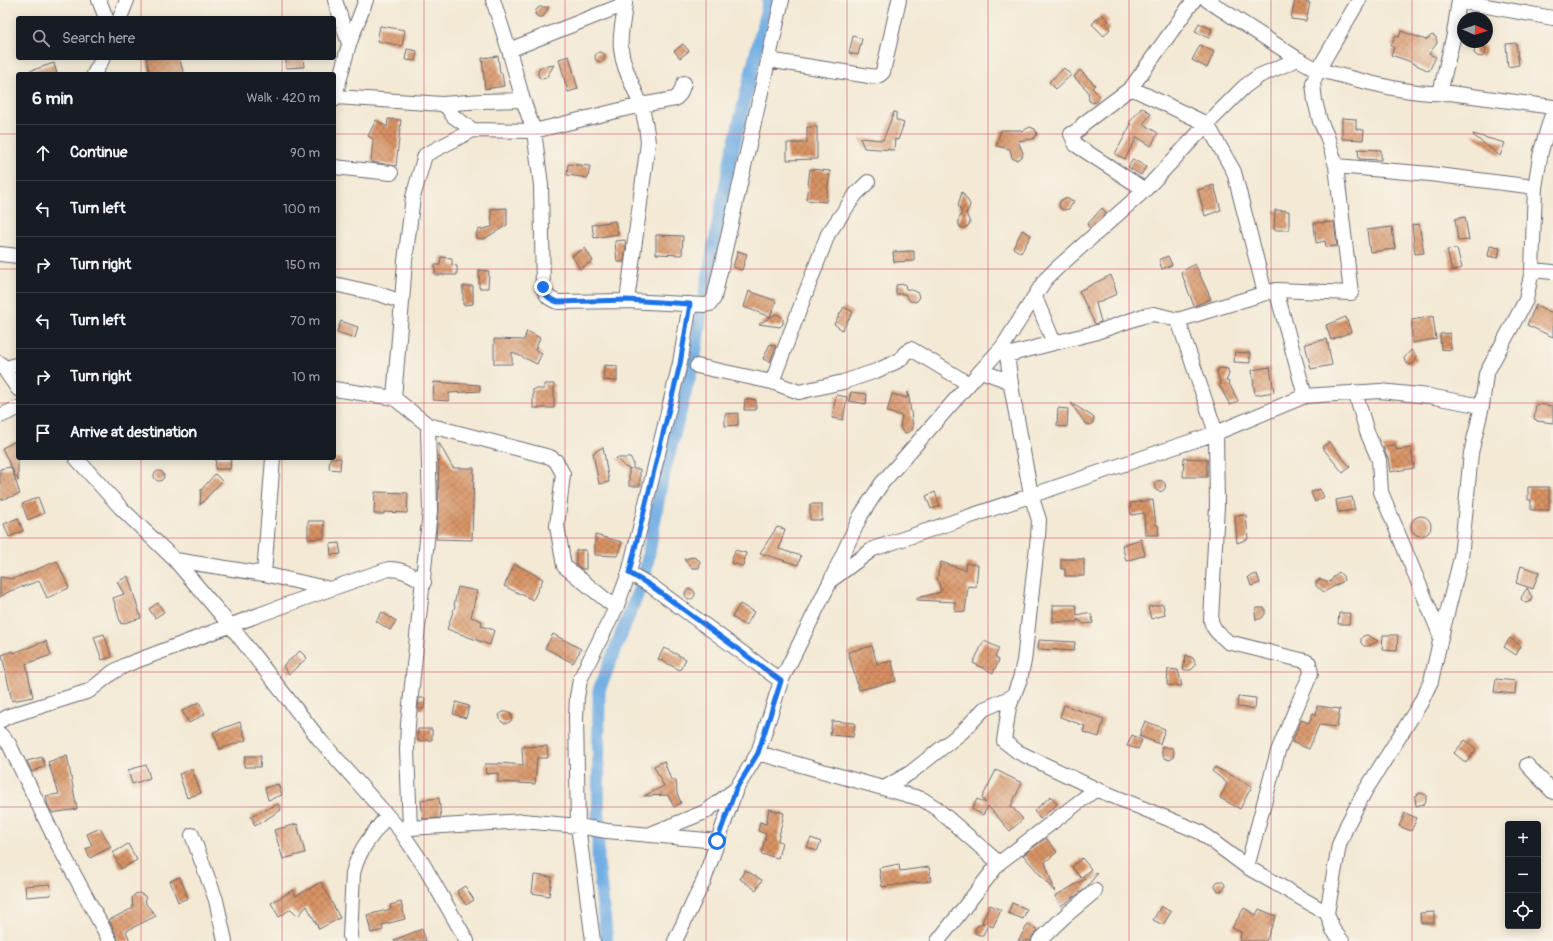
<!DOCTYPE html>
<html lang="en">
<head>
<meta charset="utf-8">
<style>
  body { margin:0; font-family:Pangolin,sans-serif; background:#20242c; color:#f1f3f6 }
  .controls { position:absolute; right:12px; bottom:12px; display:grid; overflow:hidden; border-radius:4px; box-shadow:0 2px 10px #0003 }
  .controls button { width:36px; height:36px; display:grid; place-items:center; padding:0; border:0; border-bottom:1px solid #363941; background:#171b24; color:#f1f3f6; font:20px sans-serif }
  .compass { position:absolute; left:1457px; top:12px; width:36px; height:36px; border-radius:50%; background:#171b24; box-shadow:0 2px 10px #0003; rotate:93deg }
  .stop { position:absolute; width:12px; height:12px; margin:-9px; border:3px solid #1a73e8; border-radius:50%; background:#fff }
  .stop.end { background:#1a73e8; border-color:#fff; box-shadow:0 1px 4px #0008 }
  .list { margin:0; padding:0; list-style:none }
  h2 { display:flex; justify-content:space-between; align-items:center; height:52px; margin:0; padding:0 16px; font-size:17px }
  h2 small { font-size:13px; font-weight:400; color:#9ea1a6 }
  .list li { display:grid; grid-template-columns:26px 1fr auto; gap:12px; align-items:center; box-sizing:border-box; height:56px; padding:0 16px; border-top:1px solid #363941 }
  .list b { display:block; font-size:15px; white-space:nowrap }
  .list em { font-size:13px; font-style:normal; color:#9ea1a6 }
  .icon { flex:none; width:22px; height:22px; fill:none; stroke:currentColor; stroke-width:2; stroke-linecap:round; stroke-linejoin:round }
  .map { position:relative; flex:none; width:1553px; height:941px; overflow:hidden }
  .search { position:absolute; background:#171b24; box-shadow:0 2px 10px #0003; left:16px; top:16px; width:320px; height:44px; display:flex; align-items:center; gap:10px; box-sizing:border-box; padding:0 14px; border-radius:4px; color:#9ea1a6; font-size:15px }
  .panel { position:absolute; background:#171b24; box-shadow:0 2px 10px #0003; left:16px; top:72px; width:320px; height:388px; border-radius:4px }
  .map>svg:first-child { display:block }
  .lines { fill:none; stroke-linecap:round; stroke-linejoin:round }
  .canal { stroke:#72aee3; stroke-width:13 }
  .building { fill:url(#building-cross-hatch) }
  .minor-casing { stroke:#6b6871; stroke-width:16 }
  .minor { stroke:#fff; stroke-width:14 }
  .route { stroke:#1a73e8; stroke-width:5 }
  .grid { fill:none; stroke:#d1495b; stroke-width:1; stroke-opacity:0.55 }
</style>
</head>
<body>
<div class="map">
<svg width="1553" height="941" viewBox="0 0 1553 941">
  <defs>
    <pattern id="building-cross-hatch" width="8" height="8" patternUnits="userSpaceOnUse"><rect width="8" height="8" fill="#d89364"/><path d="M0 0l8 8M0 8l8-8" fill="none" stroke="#af7854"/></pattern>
  </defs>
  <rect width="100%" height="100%" fill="#f7f3e8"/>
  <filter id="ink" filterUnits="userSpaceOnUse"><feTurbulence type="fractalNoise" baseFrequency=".025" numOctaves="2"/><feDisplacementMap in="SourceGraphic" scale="8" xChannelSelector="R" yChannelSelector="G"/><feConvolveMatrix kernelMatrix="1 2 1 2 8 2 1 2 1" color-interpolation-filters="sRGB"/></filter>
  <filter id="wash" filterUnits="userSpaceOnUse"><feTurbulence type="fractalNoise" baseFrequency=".012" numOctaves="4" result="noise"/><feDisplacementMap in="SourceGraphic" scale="16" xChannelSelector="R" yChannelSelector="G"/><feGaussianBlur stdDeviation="0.9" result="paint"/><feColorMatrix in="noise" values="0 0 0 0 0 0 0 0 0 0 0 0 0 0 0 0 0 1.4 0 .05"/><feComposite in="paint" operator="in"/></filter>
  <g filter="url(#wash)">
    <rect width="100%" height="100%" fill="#f3e9d4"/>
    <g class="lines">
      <!-- canal -->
      <path class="canal" d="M705,293L731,157L769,0
        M607,941L598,862L599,690L645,575L661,484L695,356L701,312"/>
    </g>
    <g id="blocks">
      <!-- building -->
      <path class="building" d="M1295,0L1310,3L1306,21L1291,19Z
        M539,7H549L543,17H538L535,14L536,10Z
        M1102,14L1109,21L1106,24L1110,29L1104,36L1092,24Z
        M1199,23L1212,29L1209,38L1195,32Z
        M380,26L405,30L402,46L377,41Z
        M1401,31L1426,40L1432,35L1436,37L1437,43L1429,54L1436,57L1429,71L1406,60L1391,55L1394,47L1391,46L1395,36L1399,37Z
        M853,36L862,39L858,55L849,53Z
        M1516,43L1519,65L1508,67L1506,44Z
        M683,44L689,51L680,58L674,51Z
        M1200,45L1214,52L1207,68L1192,60Z
        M1484,45L1486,50L1485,54L1482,57L1477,56L1474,53L1475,48Z
        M407,49L417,51L415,61L405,60Z
        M595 57a5 5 0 1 1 10 0a5 5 0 1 1-10 0Z
        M498,56L500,73H502L504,86L485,89L482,58Z
        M569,56L578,89L568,92L559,59Z
        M146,58H179L184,74H150Z
        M286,58H303L304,67L286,68Z
        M54,63L57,74H28L27,72Z
        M554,65L546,78L542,79L538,76V71L541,67Z
        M1064,68L1071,75L1056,89L1049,82Z
        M1080,70L1095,85L1092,88L1098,94L1099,97L1096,102L1093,103L1089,101L1088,91L1074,77Z
        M1142,107L1151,114L1143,124L1158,133L1151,146L1137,137L1125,159L1115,154L1131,124L1129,123Z
        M894,112H896V120L904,123L898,140L895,139L894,150L864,148L860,138L883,140Z
        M1342,118L1356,119V129L1364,130L1363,140L1342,139Z
        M388,119L401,120L396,166L371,162L373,139L368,136L376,120L387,127Z
        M807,127H817V159L787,160V143H807Z
        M1030,127L1035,129L1037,134L1033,139L1018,141L1023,153L1022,157L1019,159L1016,160L1012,158L1010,149L996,146L1001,130H1021L1022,131Z
        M1473,134L1505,143L1500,156L1473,135Z
        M1358,149L1381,150V160L1359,159Z
        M1133,159L1146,167L1141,175L1128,167Z
        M568,164L590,166L588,178L567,175Z
        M810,169L830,171L826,202L806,200Z
        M1214,185L1221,210L1205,216L1198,190Z
        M962,192L970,204L969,208L966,213L970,223L968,226L964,228L960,227L958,221L962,213L958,205Z
        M1065,198L1074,201L1069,209L1063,210L1060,208L1059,204L1060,201Z
        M507,208V225L484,239L477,238L476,234L478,230L492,227L491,209Z
        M1102,208L1107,213L1090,228L1087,225Z
        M1275,210L1289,211V230H1274Z
        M1465,217L1469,240L1458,241L1455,219Z
        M615,221L618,234L594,238L592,225Z
        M1334,222L1337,246L1326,247L1325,241L1316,243L1314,223Z
        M1419,224L1424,253L1415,254L1412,225Z
        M1392,227L1395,249L1370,252L1367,230Z
        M1022,230L1031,235L1021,253L1013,248Z
        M656,235L683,236L682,255L656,254Z
        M625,240L626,246L624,262H617L615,241Z
        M1490,246L1500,248L1498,258L1488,256Z
        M585,248L593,261L580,269L572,256Z
        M1457,249L1462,268L1452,271L1447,250Z
        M738,251L747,254L742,270L733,267Z
        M914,251V261L894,262L893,252Z
        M1168,256L1172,265L1162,269L1159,260Z
        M441,257L452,258V265L457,266V275H435V265H440Z
        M1195,264L1211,299L1194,306L1181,272Z
        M479,270L489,271L488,288H479Z
        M1111,275L1117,294L1096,303L1101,322L1095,324L1079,291Z
        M905,284L906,289L915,291L918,293L919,299L916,302L910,301L905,294H896V285Z
        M463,286H473V304L463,305Z
        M749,291L776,301L770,317L744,307Z
        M1536,305L1553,313V337L1527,325Z
        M844,307L853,312L842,330L834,324Z
        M776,314L781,316L783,319V324L780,327L759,324Z
        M1433,316L1436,339L1412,343V320Z
        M1346,317L1351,332L1331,340L1326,325Z
        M341,321L358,327L355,338L337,332Z
        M527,331L540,338L535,350L542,353L537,364L512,352V364H494V339L524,340Z
        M1450,333L1451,350L1441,349L1440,334Z
        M1327,339L1332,365L1311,369L1305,344Z
        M770,344L776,346L770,362L763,359Z
        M1411,350L1416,356V360L1414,363L1410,365L1405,362L1404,358Z
        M1235,352L1250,353V363L1234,362Z
        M604,365L617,366V381L603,380Z
        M1270,367L1274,392L1255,395L1252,370Z
        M1221,368L1228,369L1229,374L1226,381H1228L1238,401L1230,405L1219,385L1221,384L1217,373L1218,369Z
        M434,382L480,385V391L449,393V401L433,400Z
        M544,384H554V408H533V389H544Z
        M851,392L867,394L866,404L849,401Z
        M908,392L913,426L912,430L906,433L902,431L900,427L902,416L887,412L892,394L907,398Z
        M836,395L847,397L843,420L832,418Z
        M745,399L756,400V410H744Z
        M1071,403L1092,416L1094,418L1093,423L1089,425L1085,423Z
        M1536,404L1553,406V423L1537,421V420L1534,419Z
        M1058,408L1068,409L1067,427L1057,426Z
        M738,413V425L725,426V414Z
        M18,440V481L2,448Z
        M1329,442L1350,467L1343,473L1322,447Z
        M439,443L453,468H474L472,540L436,539L438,511Z
        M1395,445L1396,450L1411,448L1414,468L1390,472L1388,457H1387L1383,447Z
        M603,447L609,482L599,484L593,453Z
        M216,458H231L230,469H215Z
        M330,458H341L340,470L329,469Z
        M616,458H630L633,462V469H640V486H629V469H631L625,467Z
        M1184,458L1207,459V477H1183Z
        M11,467L20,494L0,500V469Z
        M154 476a5 5 0 1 1 10 0a5 5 0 1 1-10 0Z
        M215,474L222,481L200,505L201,490Z
        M1154.5 486a5.5 5.5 0 1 1 11 0a5.5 5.5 0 1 1-11 0Z
        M1528,487H1549V510H1531V500H1528Z
        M1320,489L1324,497L1315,502L1311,492Z
        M375,492L408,493L407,513L384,512V514H374Z
        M935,492L940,506L931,509L926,496Z
        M38,497L44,513L28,520L22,504Z
        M1352,497L1355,510L1338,512L1336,500Z
        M1153,500L1156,525H1158L1159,535H1145L1144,513L1131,515L1130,503Z
        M810,504H822V520H810Z
        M1246,515L1248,539L1237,543L1235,516Z
        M1411 526a10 10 0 1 1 20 0a10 10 0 1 1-20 0Z
        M18,518L23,531L9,537L4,524Z
        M308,521H324V538L308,539Z
        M777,527L785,529L779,549L801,556L798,565L760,553Z
        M595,535L622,542L617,556L595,555Z
        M1141,539L1145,555L1126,561L1122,545Z
        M339,543L341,554L331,555L330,544Z
        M576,550H586V569H582L576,565Z
        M735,550L746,553L743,566L731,563Z
        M694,557L700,561L699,568H692L684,559Z
        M1061,559H1084V576H1065V569H1061Z
        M57,561L69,588L47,598L39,581L10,591L0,597V577L13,579Z
        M941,562L965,570L966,563L978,565L976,587L968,586L965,612L955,611V602L917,600V598L941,592L937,577Z
        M515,564L543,579L533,600L504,586Z
        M1521,566L1539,572L1533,589L1516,583Z
        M1339,572L1343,576L1344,580L1342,582L1324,592L1316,586V582L1320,579L1330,582L1335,575Z
        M1257,574L1260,583L1251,586L1248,577Z
        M128,576L141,618L121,624L113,598L124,594L117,582Z
        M458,587L477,591L471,617L482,621L481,626L494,630L490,645L447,629L455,606L454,605Z
        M1527,588L1532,597L1531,600L1530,602L1525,603L1521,599L1522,596Z
        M685 594a5 5 0 1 1 10 0a5 5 0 1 1-10 0Z
        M158,603L164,612L155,618L149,609Z
        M740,604L754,612L746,626L732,617Z
        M1163,604L1165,615L1151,619L1148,607Z
        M1053,605H1076L1077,615L1086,613H1089L1092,616L1093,623L1084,624L1077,619V622H1053Z
        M1257,608H1265V614L1262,618L1256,620L1255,613Z
        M382,612L396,621L390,630L376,621Z
        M1339,613H1350L1349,624H1338Z
        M104,634L112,657L102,660L94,637Z
        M553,634L581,649L573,663L545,648Z
        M1367,635L1369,636L1378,641L1369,646H1364L1361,643V639L1363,636Z
        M1383,635H1398L1397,651L1382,650Z
        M1510,638L1521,646L1516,655L1504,647Z
        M1039,640L1075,642L1074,651L1038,649Z
        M46,641L51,655L26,664L33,697L12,701L2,655L12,651L13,653Z
        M984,641L999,648L995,657L999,660L993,673L973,663Z
        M872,646L877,664L892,661L896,681L859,690L848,652Z
        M664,648L686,659L680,670L658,659Z
        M300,651L307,658L289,674L283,666Z
        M1186,655L1193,658L1195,662V666L1191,670H1183Z
        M1168,669L1178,670L1182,686L1167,685Z
        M1496,679L1516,681L1515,694L1494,692Z
        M1238,696L1256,698L1255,709L1237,707Z
        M419,698H425L424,709H418Z
        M199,702L205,714L189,723L182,711Z
        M456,702L469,706L466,718L453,714Z
        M1064,705L1104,719L1099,737L1083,732L1085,726L1060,717Z
        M1317,706L1340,709L1337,727L1319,725L1309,749L1292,742L1301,720L1309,723L1313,713L1316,715Z
        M503,712H507L512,715L511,721L508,723H504L501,721L499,715Z
        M832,721L855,723L853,737L830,735Z
        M1145,721L1165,729L1160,744L1139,736Z
        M240,722L246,740L220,749L213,732Z
        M418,729H432V740L418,741Z
        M1132,735L1142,740L1138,749L1127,746Z
        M1465,740L1476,749L1466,763L1454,753Z
        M547,746L548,758H537L535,784L498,782V773L486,774L485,764H499V763L523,765L522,747Z
        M1162,746L1172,748L1174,752L1173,758L1170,760L1164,758L1162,755Z
        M67,755L77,809L52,813L48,805L46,796L59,794L48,762Z
        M245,756H261L260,767H244Z
        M42,757L45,766L32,772L27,761Z
        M664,761L671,780H676L677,793L681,803L674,807L668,795L644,796L664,786L654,766Z
        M146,765L150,778L132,784L128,770Z
        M1215,767L1252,786L1240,809L1220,798L1227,783L1212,771Z
        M192,769L201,793L187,798L179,774Z
        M996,770L1022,783L1011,806L1023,819L1010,831L988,806L983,815L972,809L977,799L986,803L982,798Z
        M278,784L282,795L268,800L265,788Z
        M1421,793L1426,795V801L1424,804L1416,806L1415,797L1418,794Z
        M1051,796L1057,804L1040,819L1034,811Z
        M439,798L441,818L423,819L421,800Z
        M278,804L281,810L255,826L251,816Z
        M769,809L784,813L778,841L782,842L778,858L761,854L766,834L758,831L760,822L766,824Z
        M1405,813L1417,818L1411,831L1399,826Z
        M297,824L305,853L283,859L274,830Z
        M100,828L111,847L90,858L86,849L92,846L87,834Z
        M811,838L821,842L817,851L807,847Z
        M1046,838L1057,852L1045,862L1055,892L1023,855Z
        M128,844L137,860L121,869L113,853Z
        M1082,858L1091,869L1081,878L1072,867Z
        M899,864L900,871L929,867L931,881L917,883V882L882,887L879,868Z
        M745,870L762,880L756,890L740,879Z
        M1096,873L1097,874L1085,889L1061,906L1055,896Z
        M534,875L552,877L549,896L532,893Z
        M180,877L188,898L178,902L170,881Z
        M1215 886a5 5 0 1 1 10 0a5 5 0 1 1-10 0Z
        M321,882L340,918L319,929L307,906L298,916L291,909L279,917L271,903L293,890L296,896Z
        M50,884L51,895L26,897L25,886Z
        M465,886L474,900L466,905L457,891Z
        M139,893L145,896L146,904L156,916L126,931L130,941H119L109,920L133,908L132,898L135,894Z
        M401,902L405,919L382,925L383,930L371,933L367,915L391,909L390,905Z
        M1012,903L1027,909L1023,919L1008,913Z
        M990,905L1001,910L993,927L988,925L983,935H979L975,933V929L977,926L984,923L982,922Z
        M1161,906L1171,912L1163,925L1153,920Z
        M1244,908L1256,915L1259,909L1276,916L1266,941H1240L1241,932L1232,928Z
        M1434,912V923H1421L1420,913Z
        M1028,924L1038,930L1033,935L1031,941H1018Z
        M422,929L426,941H394V940Z"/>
    </g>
  </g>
  <g filter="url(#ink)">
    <use href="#blocks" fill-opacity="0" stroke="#6b6871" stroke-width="1"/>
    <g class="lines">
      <defs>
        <path id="minor" d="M99,0L106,18
          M335,0L349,44
          M493,0L509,50L523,100L534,131L541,185L543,287C546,296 549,299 558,302L627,301L705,305L710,304L714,298L782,0
          M625,0C625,17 619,32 621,49C623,69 634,86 640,104C645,117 647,130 648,143L627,301
          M1207,0L1298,59
          M1459,1L1553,18
          M120,18L127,0
          M509,50L625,4
          M768,60L869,76C875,77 878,77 883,72L899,0
          M94,74L103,58
          M1131,88L1207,124L1234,172L1265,293
          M1440,93L1454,34L1459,0
          M336,97L442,104L448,108L453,116L473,130
          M334,100L349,44L366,0
          M442,104L482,101L523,100
          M1336,166L1430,174L1535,187
          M334,167L391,173
          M1145,190L1076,145L1071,134L1080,129L1083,124L1131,88L1194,0
          M0,254L18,256
          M1532,270L1553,272
          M334,284L379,294L402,302L394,398
          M1035,297L1054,343L1094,333L1143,316L1154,314L1178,320
          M402,302L405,261L413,197L425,155L473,130L534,131L641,105L675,99L680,94L684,83
          M1003,346L1007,355L1012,391L1031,495L1039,520L1038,537L1024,661L1020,679L1009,707L1004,741L1018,752L1096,789L1200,832L1247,867L1327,913L1333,930L1342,941
          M1007,355L1054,343
          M0,363L18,389
          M697,366L772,382L799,392L843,382L876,371L900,360L905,353L911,349L969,384
          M4,369L18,364
          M981,371L1011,382
          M772,382L828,234L856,194L868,182
          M334,389L394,398L428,425L550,457L556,461L563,474L557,526L564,566L616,608
          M1355,392L1367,432L1379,460L1381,492L1441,637
          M1305,396L1276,290L1351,293L1336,166L1327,136L1320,121L1315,101L1313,83L1318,70C1359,79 1408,96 1450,93L1553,107
          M0,416L18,408
          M76,458L121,508L175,560L230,625L320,740L400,830L423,864L467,941
          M175,560L264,574L330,589
          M629,573L650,585L781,681
          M264,574L273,458
          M834,578L873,549L1216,433L1305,396L1380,391L1429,396L1482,406
          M0,721L9,716L89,691L113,672L126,665C213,632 300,598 389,569C403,569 412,575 424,582
          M0,734L9,744L56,841L110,941
          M758,753L922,799L936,808L999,863
          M1527,765L1553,792
          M884,788L910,773L924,762L962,732L984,709L1014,696
          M410,828L407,750L408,724L430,511L428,425
          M401,830L410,828L523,821L578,826L607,831L717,841
          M653,833L705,812L736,789
          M192,835L216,900L225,941
          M1247,867L1278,751L1311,673L1309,663L1305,661L1228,642C1221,635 1213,631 1211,620L1217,506L1216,433L1178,320L1276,290
          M1327,913L1339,845L1347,825L1365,791L1420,704L1431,681L1441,637L1461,558L1471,453L1482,406L1486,374L1526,300L1532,270L1535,187L1541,151L1553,111
          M351,941L350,936L353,873C359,849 372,835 387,816
          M593,941L578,826L576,717L577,697L580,680L585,669L616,608L629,573L680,363L690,304
          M675,941L704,880L736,789L758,753L781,681L831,580L861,515L882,483L969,384L1003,346L1045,280L1056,269L1145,190L1207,124L1244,87L1259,76L1298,59L1318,70L1359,0
          M938,941L999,863L1096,789
          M1039,941L1065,916L1095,891"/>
      </defs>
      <!-- minor casing -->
      <use href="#minor" class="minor-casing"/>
      <!-- minor -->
      <use href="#minor" class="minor"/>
    </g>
  </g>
  <g class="lines" filter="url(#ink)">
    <!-- route -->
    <path class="route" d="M543,287C546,296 548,299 558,302L627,300L690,304L680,364L629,573L650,585L781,681L758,753L736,789L717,841"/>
  </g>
  <!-- grid -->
  <path class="grid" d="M141,0V18M282,0V18M424,0V941M565,0V941M706,0V941M847,0V941M988,0V941M1129,0V941M1271,0V941M1412,0V941M141,58V74M282,58V74M0,134H18M334,134H1553M0,269H18M334,269H1553M0,403H18M334,403H1553M141,458V941M282,458V941M0,538H1553M0,672H1553M0,807H1553"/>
</svg>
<div class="controls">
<button>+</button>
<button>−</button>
<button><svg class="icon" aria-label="locate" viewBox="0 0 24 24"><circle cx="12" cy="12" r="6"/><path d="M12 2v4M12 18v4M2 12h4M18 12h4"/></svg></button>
</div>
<svg class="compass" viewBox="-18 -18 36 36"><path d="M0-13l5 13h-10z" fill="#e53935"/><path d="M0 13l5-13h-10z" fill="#9ea1a6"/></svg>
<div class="stop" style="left:717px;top:841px"></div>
<div class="stop end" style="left:543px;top:287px"></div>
<div class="search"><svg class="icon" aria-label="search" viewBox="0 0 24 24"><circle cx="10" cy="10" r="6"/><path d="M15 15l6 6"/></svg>Search here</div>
<section class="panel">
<h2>6 min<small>Walk · 420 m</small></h2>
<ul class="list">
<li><svg class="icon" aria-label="ahead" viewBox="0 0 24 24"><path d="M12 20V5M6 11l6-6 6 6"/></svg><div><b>Continue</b></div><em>90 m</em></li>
<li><svg class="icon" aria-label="left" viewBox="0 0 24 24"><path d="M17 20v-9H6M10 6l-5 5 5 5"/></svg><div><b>Turn left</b></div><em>100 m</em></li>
<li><svg class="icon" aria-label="right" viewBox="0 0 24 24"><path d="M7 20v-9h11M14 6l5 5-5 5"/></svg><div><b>Turn right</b></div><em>150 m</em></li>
<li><svg class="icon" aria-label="left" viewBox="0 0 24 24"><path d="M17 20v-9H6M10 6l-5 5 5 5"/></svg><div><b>Turn left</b></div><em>70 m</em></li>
<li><svg class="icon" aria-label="right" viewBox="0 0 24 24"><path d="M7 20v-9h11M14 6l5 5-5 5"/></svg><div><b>Turn right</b></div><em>10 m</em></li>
<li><svg class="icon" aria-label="arrive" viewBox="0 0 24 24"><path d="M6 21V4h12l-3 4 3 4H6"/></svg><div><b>Arrive at destination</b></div></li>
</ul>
</section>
</div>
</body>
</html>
